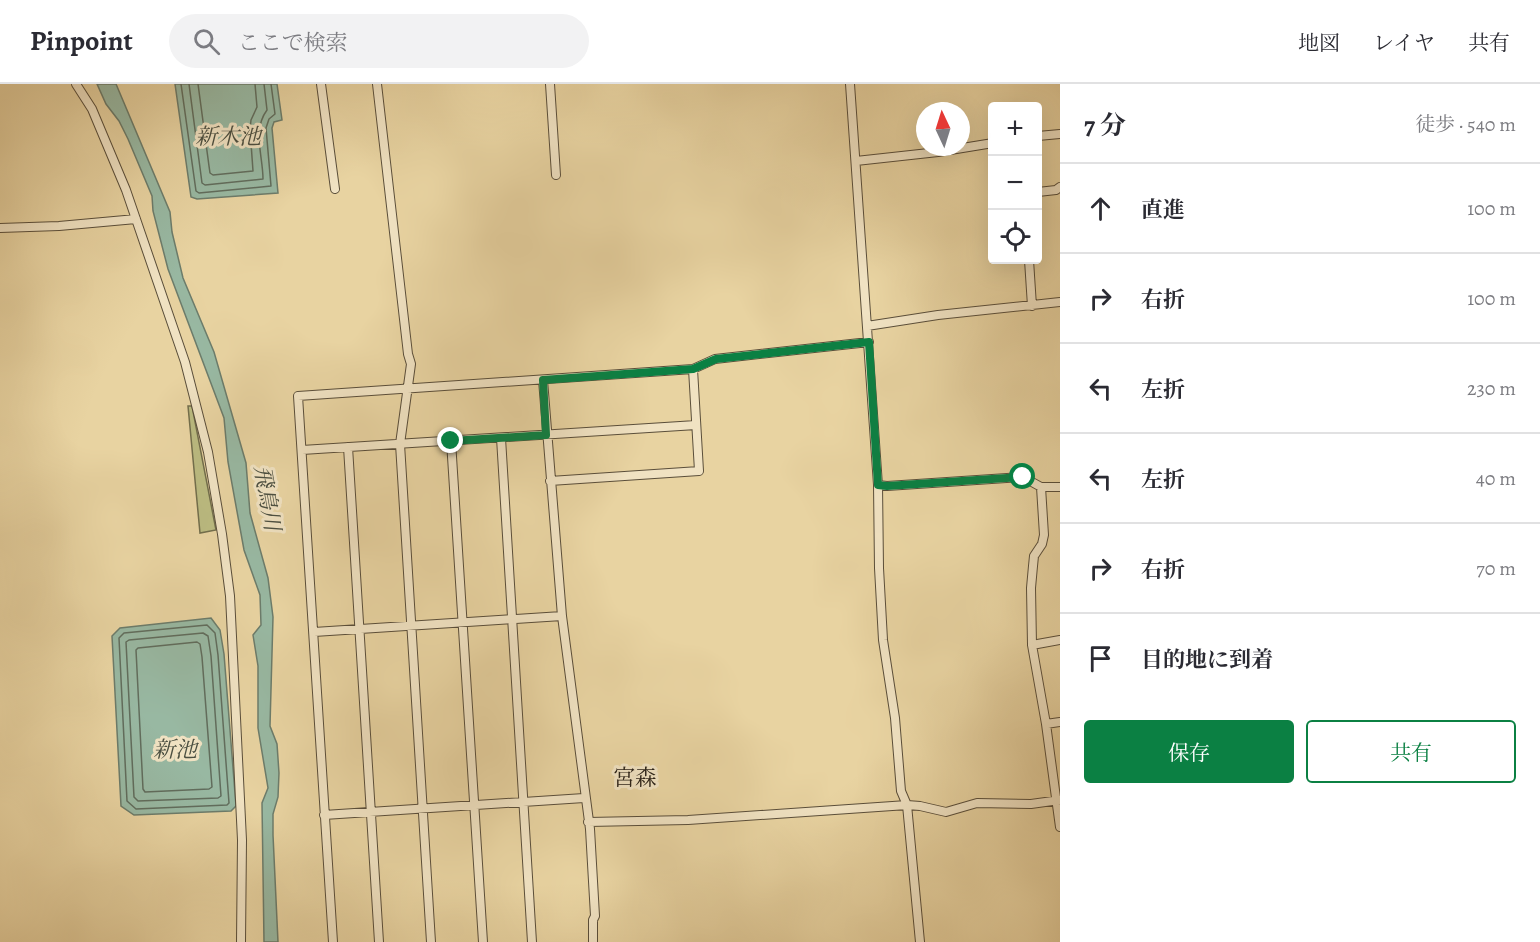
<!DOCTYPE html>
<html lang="ja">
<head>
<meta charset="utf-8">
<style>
  body { margin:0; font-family:Alegreya,"Noto Serif JP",serif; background:#f2f2f3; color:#2b2b33 }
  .controls { position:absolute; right:18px; top:18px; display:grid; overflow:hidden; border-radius:6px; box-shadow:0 6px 24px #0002 }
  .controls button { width:54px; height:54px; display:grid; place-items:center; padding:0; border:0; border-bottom:2px solid #e1e1e2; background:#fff; color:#2b2b33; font:30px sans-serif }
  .compass { position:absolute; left:916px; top:18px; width:54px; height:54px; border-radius:50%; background:#fff; box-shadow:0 6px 24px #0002; rotate:356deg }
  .stop { position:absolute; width:18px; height:18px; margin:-14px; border:4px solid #0b8043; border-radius:50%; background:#fff }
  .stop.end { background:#0b8043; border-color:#fff; box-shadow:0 2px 6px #0008 }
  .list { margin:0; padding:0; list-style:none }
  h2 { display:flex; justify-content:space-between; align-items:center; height:78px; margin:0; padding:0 24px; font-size:26px }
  h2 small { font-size:20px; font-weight:400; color:#7c7c81 }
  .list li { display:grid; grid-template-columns:39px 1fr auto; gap:18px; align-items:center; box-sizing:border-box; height:90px; padding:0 24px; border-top:2px solid #e1e1e2 }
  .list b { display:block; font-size:22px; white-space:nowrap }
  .list em { font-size:20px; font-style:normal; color:#7c7c81 }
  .actions { display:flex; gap:12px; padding:18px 24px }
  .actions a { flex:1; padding:14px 0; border:2px solid #0b8043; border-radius:6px; text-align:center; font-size:21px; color:#0b8043 }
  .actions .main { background:#0b8043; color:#fff }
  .icon { flex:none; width:33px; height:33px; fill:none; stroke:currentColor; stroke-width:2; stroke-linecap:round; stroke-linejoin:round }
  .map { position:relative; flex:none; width:1060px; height:858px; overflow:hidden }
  header { display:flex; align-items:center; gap:36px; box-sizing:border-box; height:84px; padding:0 30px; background:#fff; border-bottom:2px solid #e1e1e2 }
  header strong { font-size:28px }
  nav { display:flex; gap:33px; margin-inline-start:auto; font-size:21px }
  .search { width:420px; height:54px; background:#f2f2f3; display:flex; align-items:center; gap:15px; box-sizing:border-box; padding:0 21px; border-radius:33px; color:#7c7c81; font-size:22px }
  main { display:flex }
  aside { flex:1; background:#fff }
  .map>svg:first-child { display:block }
  .grass { fill:#bbbb81; stroke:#726e4c; stroke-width:1.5 }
  .water { fill:#98b8a2; stroke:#6c7c6b; stroke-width:1.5 }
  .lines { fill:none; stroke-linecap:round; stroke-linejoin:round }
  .shore { stroke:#616d5d; stroke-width:1.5 }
  .street-casing { stroke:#5a4e3a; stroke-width:10 }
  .street { stroke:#f0e2c2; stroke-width:8 }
  .route { stroke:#0b8043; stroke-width:8 }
  .labels { text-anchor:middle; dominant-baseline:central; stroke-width:6; stroke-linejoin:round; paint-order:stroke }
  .water-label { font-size:22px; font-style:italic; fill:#4b4f41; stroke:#f0e2c2 }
  .neighbourhood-label { font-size:22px; fill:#2a2218; stroke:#f0e2c2 }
</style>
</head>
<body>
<header>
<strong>Pinpoint</strong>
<div class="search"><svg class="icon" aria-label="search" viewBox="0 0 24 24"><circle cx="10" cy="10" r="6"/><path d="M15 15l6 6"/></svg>ここで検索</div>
<nav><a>地図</a><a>レイヤ</a><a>共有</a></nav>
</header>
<main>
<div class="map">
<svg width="1060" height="858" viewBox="0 0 1060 858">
  <rect width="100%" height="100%" fill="#e8d3a1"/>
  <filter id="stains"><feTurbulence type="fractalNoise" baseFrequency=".00333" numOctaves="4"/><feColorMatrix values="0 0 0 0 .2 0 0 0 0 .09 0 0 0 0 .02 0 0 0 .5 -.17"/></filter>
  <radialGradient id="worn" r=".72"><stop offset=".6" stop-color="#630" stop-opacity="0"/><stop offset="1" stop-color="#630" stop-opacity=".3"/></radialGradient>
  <!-- grass -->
  <path class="grass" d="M188,322H192L216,446L200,449Z"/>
  <!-- water -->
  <path class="water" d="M97,0H116L170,128L172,148L183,194L214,268L246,379L250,429L268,494L273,533L270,642L277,660L279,689L278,713L273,730V751L278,858H264L262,719L268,704L258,644V582L253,551L261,541L260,511L244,466L228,378L224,334L168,185L153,127L152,112L128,55L119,37L106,20Z
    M175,0H277L282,36L274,38L272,44L278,109L197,115L191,113Z
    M211,534L220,546L224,570L236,722L231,727L134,731L121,722L112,552L120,544Z"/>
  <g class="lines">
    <!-- shore -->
    <path class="shore" d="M181,0L196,107L199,109L271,102L266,44L269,35L275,30L271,0
      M189,0L202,99L205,101L263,95C263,72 252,46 267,26L264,0
      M198,0L209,82L210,89L213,91L253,87L250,45L251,36L257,23L255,0
      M207,541L215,549L218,571L229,719L227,721L136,725L127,717L119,554L124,549Z
      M203,549L208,552L211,572L221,712L218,714L138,717L134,713L126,558L129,556Z
      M197,558L200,560L202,573L212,703L209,705L145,708L143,705L136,566L138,564Z"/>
    <defs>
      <path id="street" d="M76,0L92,25L126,106L185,278L208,368L222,450L230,512L242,756L241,858
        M321,0L335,105
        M377,0L408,270L411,280L400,360L431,858
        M550,0L556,91
        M850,0L878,401L879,484L883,556L895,634L901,707L907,721L920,858
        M1038,52L1060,50
        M856,77L938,68L993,59
        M1038,108L1056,106L1060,103
        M0,144L59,142L136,135
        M1029,176L1032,222
        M867,242L938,231L1060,218
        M543,296L562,532L590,745L595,832L593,836V858
        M501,354L532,858
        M451,357L483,858
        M348,363L379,858
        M302,366L696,341
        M550,397L699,387L693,285
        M878,401L887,402L1023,393L1041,403H1060
        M1041,403L1044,451L1042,460L1034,472L1033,482L1031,504L1032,561L1046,640L1060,743
        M314,548L562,532
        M1032,561L1060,556
        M1046,640L1060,638
        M324,731L584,714
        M588,738L688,736L907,721L920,722L946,728L977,719L1031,720L1060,716
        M333,858L298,312L693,285L715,275L869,258"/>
    </defs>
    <!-- street casing -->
    <use href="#street" class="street-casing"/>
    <!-- street -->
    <use href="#street" class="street"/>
  </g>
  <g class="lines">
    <!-- route -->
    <path class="route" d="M451,357L546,351L543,296L693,285L716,275L869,258L878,401L887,402L1023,393"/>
  </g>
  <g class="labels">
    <!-- water labels -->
    <g class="water-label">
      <text x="228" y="53">新木池</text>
      <text transform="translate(267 414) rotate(80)">飛鳥川</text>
      <text x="175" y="666">新池</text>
    </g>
    <!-- neighbourhood labels -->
    <g class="neighbourhood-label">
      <text x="635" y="694">宮森</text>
    </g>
  </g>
  <rect width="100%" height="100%" filter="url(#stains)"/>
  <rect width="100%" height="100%" fill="url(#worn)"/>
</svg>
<div class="controls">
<button>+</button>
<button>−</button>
<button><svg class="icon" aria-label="locate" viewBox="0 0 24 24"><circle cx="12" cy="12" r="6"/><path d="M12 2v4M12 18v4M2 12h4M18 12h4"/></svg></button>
</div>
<svg class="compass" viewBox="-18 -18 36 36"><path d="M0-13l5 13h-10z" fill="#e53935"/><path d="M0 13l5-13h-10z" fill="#7c7c81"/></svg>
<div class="stop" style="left:1023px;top:393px"></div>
<div class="stop end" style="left:451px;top:357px"></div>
</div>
<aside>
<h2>7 分<small>徒歩 · 540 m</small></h2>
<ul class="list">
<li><svg class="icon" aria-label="ahead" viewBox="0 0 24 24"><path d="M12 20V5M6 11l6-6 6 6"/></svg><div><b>直進</b></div><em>100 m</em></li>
<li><svg class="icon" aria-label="right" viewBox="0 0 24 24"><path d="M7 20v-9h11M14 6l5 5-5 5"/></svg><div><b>右折</b></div><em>100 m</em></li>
<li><svg class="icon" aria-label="left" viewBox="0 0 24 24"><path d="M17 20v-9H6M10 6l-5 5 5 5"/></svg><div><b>左折</b></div><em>230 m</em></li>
<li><svg class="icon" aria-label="left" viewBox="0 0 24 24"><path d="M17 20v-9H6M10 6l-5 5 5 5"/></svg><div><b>左折</b></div><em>40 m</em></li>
<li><svg class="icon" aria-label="right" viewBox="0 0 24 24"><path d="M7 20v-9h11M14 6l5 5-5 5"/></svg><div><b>右折</b></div><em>70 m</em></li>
<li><svg class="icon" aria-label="arrive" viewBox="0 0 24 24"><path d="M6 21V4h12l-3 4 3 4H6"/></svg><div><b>目的地に到着</b></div></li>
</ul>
<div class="actions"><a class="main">保存</a><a>共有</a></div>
</aside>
</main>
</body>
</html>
